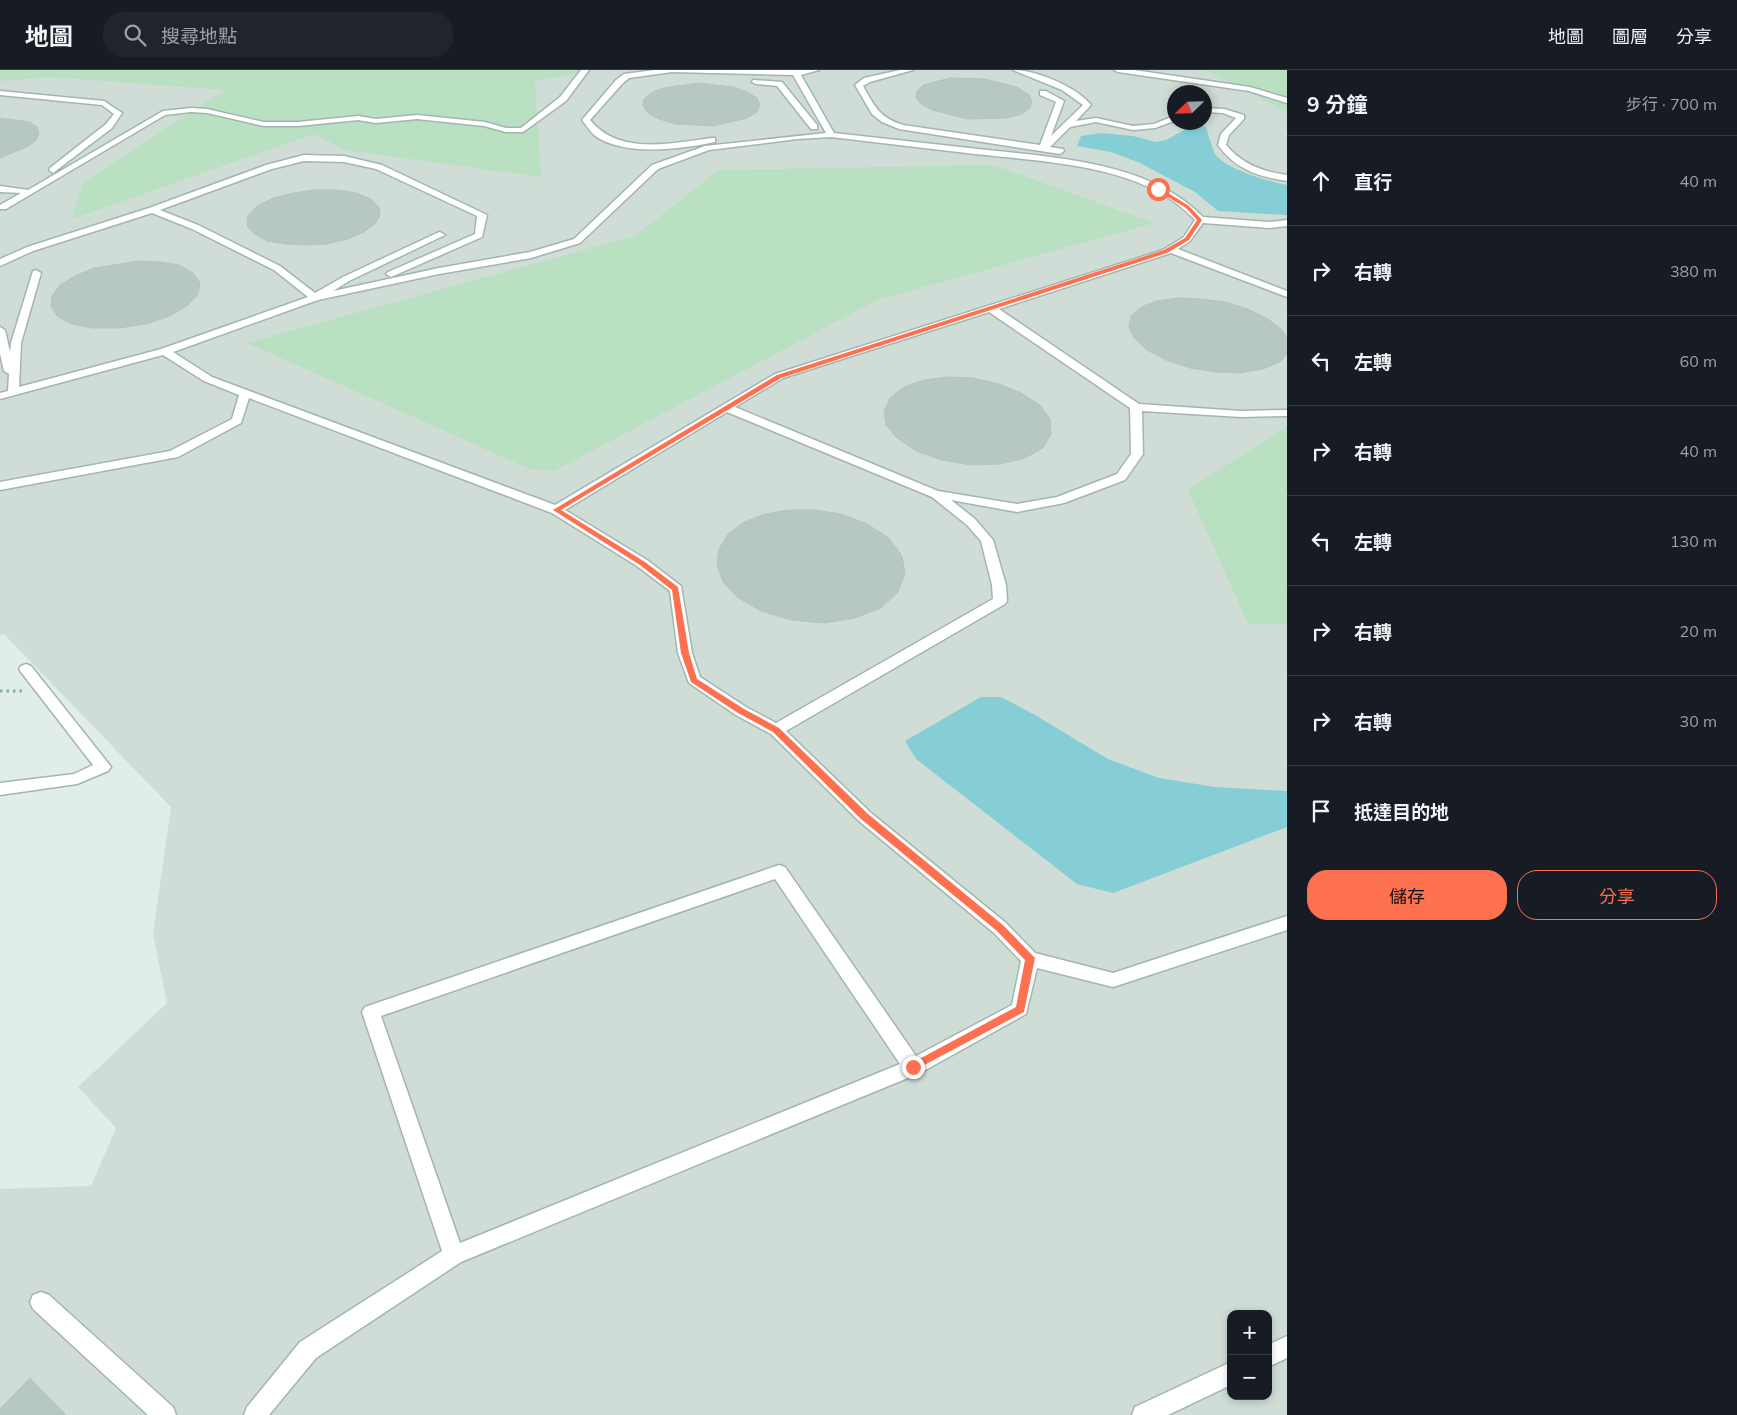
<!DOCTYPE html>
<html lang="zh-TW">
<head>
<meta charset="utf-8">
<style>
  body { margin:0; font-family:Mulish,"Noto Sans TC",sans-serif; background:#20242c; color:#f1f3f6 }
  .controls { position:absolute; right:15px; bottom:15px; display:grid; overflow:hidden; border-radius:10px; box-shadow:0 2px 8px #0003 }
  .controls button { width:45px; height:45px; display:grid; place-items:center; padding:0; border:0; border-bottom:1px solid #363941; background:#171b24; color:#f1f3f6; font:25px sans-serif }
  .compass { position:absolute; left:1167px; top:15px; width:45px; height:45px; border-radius:50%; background:#171b24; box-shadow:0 2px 8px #0003; rotate:247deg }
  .stop { position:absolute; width:15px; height:15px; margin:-11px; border:4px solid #fd7050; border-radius:50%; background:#fff }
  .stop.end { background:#fd7050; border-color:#fff; box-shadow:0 1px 5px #0008 }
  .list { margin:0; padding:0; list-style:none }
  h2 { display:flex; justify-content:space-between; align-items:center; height:65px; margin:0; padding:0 20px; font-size:21px }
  h2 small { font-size:16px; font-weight:400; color:#9ea1a6 }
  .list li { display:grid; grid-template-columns:32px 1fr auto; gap:15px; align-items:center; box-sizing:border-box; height:90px; padding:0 20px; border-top:1px solid #363941 }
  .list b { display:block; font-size:19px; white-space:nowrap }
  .list em { font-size:16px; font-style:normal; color:#9ea1a6 }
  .actions { display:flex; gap:10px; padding:15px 20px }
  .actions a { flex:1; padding:11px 0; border:1px solid #fd7050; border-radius:20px; text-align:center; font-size:18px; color:#fd7050 }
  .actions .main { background:#fd7050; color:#111 }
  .icon { flex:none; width:28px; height:28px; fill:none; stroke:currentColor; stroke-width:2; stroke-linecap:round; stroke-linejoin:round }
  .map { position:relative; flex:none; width:1287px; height:1345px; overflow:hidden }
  header { display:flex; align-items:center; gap:30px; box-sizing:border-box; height:70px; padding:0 25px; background:#171b24; border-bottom:1px solid #363941 }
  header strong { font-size:24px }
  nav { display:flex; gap:28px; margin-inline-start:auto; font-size:18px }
  .search { width:350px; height:45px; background:#20242c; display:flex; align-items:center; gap:12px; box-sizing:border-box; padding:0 18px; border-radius:20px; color:#9ea1a6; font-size:19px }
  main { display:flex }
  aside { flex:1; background:#171b24 }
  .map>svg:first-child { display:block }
  .built { fill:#cfddd6; fill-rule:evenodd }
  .green { fill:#b8e0c1 }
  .water { fill:#85ced6 }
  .building { fill:#b6c8c0; stroke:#b3c7be }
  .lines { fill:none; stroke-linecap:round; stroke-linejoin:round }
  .minor-casing { stroke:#a3b5ae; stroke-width:3 }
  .path { stroke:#7fb3a0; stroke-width:3; stroke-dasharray:2.5 4; stroke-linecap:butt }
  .minor { fill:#fff; fill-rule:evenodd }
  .route { fill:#fd7050 }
</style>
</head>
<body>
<header>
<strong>地圖</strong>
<div class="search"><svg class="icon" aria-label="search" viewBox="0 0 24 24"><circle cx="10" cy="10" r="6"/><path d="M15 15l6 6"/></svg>搜尋地點</div>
<nav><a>地圖</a><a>圖層</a><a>分享</a></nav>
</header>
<main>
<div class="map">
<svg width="1287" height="1345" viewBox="0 0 1287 1345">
  <rect width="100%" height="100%" fill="#e1ede7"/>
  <!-- built -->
  <path class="built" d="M0,0H1287V1345H0V1119L91,1116L116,1058L78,1017L167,933L153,864L171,737L4,564L0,566ZM1174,22H1204V52H1174ZM1231,1244H1268V1326H1231Z"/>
  <!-- green -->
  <path class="green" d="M0,0H595L535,11L541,107L345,80L314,64L72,149L83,113L225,20L50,7L0,11Z
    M1206,0H1287V42Z
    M994,95L1154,153L877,230L554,401L530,399L247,273L635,166L719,100Z
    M1287,356V554H1248L1188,420Z"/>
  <!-- water -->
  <path class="water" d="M1195,54L1206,57C1209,66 1211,76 1215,84C1225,99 1270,112 1287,115V145L1218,141L1195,122L1140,93L1111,82L1077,76L1081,66L1101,63L1133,66L1156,72L1166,70Z
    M981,627H1001L1035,645L1108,689L1159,708L1215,717L1287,721V757L1113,823L1077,814L916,689L905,671Z"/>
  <!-- building -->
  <path class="building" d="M950,8L985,9L1017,17L1028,24L1032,31L1030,38L1022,44L1007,48L968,49L932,40L921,34L916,28L917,21L923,15Z
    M698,13L733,17L747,22L757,28L760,35L757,42L747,48L714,56L675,54L659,49L648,43L643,36L644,29L651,23L663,18Z
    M0,48L30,52L37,57L39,63L37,69L29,76L0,88Z
    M315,120H337L356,123L371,129L379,137L380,145L375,154L364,162L348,169L327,174L306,175L285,174L267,171L255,164L247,156L248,146L257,136L273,128L293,123Z
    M139,191L161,192L179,195L193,203L200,213L198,224L188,235L170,246L146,254L119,258H93L71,254L57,246L51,236L52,226L60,215L75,206L94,198Z
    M1178,228L1201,229L1225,232L1248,239L1268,249L1282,260L1287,268V284L1280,292L1263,299L1241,303L1216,302L1190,298L1166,290L1147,280L1134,268L1129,257L1131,246L1141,237L1157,231Z
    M948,307L973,308L999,314L1021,323L1040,335L1050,349L1051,364L1043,378L1025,388L1000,394L971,395L942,390L916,381L897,368L886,355L884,341L890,328L904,317L924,310Z
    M789,440H815L841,444L867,454L889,468L902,486L905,504L898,522L881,538L855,548L824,553L791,550L761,541L737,527L723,512L717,495L719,479L728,464L744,452L765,444Z
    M30,1308L66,1345H0V1339Z"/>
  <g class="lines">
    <defs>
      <path id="minor" d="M581,0H589L566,31L523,62H506L484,56L417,49L376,53L358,50L298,56H264L207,43L191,42L165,45L6,139H0V135L21,123L0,122V116L28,120L163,41L191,38L207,39L264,52H298L358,46L376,49L417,45L485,52L506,58H521L560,27Z
        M655,0H819L801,5L834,63C882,68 930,74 978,79C1050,87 1150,91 1203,147L1269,152L1287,150V156L1269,158L1203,153L1190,171L1178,179L1287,221V227L1171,183L999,239L1139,334L1241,341L1287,340V346L1241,347L1142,341L1143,384L1125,410L1064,433L1017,442L951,430L975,449L993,470L1006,515L1007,531L1005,534L786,661L871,743L1006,853L1035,883L1113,903L1287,846V860L1113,917L1037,898L1026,944L920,1003L461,1192L316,1288L269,1345H244L247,1337L300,1272L442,1181L362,942L365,937L779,795L785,797L916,986L1012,935L1021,891L994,863L859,751L771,664L736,645L689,613L678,583L670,521L637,496L552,443L249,328L241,353L178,387L0,420V412L170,381L232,349L239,325L204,311L163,285L0,329V323L8,321L9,304L4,301L0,284V257L5,260L10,282L11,273L33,201L36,200L41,203L21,273L19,317L161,279L308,227L274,200L192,159L152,143L33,181L0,196V189L27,177L149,138L266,95L304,85L344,86L382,95L487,145L482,167L391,207L386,204L388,202L475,164L477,146L376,99L344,92L304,91L272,99L160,140L198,155L280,196L315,223L343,207L437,163L440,162L445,165L349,211L333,221L439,198L530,182L574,169L652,95L705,76L826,63L793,5L672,2L629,8L622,14L590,50C620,86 671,73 712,68H715V72C682,79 623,87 594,65C590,61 586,55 582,50L616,10L624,4ZM831,67C879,73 927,78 975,84C1045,92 1144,94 1195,150L1184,167L1163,180L775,304L555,435L212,307L173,282L318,230L439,204L531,188L580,173L658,99L709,80L797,69ZM989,242L1130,338L1131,384L1117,404L1057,427L1017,434L938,421L735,337L783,308ZM727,342L932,427L967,455L981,471L992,515L993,529L776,653L746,637L700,607L692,583L681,516L647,490L565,440ZM775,809L900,994L460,1173L381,946Z
        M900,0H913L870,12L863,16C875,37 879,47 903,55L1040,75L1056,32L1040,25V21H1046L1064,31L1051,66L1083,35L1062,20L1013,0C1036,0 1077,17 1091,35L1076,51L1096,48L1133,56L1154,54L1174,46V51L1155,58L1133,60L1096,52L1070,57L1050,77L1063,79L1064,81L1060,84L899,59L882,52L872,44L855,15L864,8Z
        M1114,0H1134L1250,17L1287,28V33L1249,21L1118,2Z
        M753,10L782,12L817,55V59H811L777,16L756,14L752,12Z
        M0,21L104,31L122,43L112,58L53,103L49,100L50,98L106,54L114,44L102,35L0,25Z
        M1204,38L1224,39L1244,45V49L1229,65L1226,75C1242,94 1263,102 1287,105V111C1259,107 1235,99 1218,75L1221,64L1236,48L1223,43L1204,42Z
        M26,594L31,596L108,693L111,697L108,701L77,714L0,725V713L74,704L93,695L21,602L19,599L21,596Z
        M41,1222L49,1225L173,1337L176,1345H148L33,1239L30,1232L33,1225Z
        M1287,1266V1288L1268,1297V1275Z
        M1231,1292V1315L1168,1345H1132L1135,1337Z"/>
    </defs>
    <!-- minor casing -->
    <use href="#minor" class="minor-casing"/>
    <!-- path -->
    <path class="path" d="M0,621H22"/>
    <!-- minor -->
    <use href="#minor" class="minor"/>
  </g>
  <!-- route -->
  <path class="route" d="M1156,118H1160L1189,136L1202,150L1189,170L1167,183L781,308L561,440L645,492L678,517L689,583L697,609L744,639L779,658L868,744L1004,856L1033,886L1035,888L1024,942L913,1001L910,1000V994L1016,937L1025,890L997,861L861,749L773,662L738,643L691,612L681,583L672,520L640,495L553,440L777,305L1164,180L1185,168L1197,150L1186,138L1156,120Z"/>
</svg>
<div class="controls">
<button>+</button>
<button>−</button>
</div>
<svg class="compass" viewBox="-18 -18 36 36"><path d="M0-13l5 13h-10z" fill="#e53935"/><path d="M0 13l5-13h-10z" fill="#9ea1a6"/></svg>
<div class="stop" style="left:1158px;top:119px"></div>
<div class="stop end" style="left:913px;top:997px"></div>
</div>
<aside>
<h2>9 分鐘<small>步行 · 700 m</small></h2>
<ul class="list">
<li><svg class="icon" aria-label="ahead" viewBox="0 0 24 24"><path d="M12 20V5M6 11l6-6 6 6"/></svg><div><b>直行</b></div><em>40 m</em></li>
<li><svg class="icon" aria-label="right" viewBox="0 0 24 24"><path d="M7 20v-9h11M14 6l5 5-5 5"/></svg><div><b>右轉</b></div><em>380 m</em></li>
<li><svg class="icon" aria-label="left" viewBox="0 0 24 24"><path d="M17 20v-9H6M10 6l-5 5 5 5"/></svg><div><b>左轉</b></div><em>60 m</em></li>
<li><svg class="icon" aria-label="right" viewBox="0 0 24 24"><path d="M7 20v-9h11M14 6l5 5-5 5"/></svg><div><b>右轉</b></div><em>40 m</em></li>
<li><svg class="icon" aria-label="left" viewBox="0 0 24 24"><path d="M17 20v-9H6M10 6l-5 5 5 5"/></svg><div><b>左轉</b></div><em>130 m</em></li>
<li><svg class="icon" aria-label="right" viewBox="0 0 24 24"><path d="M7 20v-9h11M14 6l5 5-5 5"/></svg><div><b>右轉</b></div><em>20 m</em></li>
<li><svg class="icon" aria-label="right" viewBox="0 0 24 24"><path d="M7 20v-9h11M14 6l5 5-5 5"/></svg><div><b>右轉</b></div><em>30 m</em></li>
<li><svg class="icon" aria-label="arrive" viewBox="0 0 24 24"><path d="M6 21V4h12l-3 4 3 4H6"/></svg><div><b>抵達目的地</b></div></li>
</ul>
<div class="actions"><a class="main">儲存</a><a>分享</a></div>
</aside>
</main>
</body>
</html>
